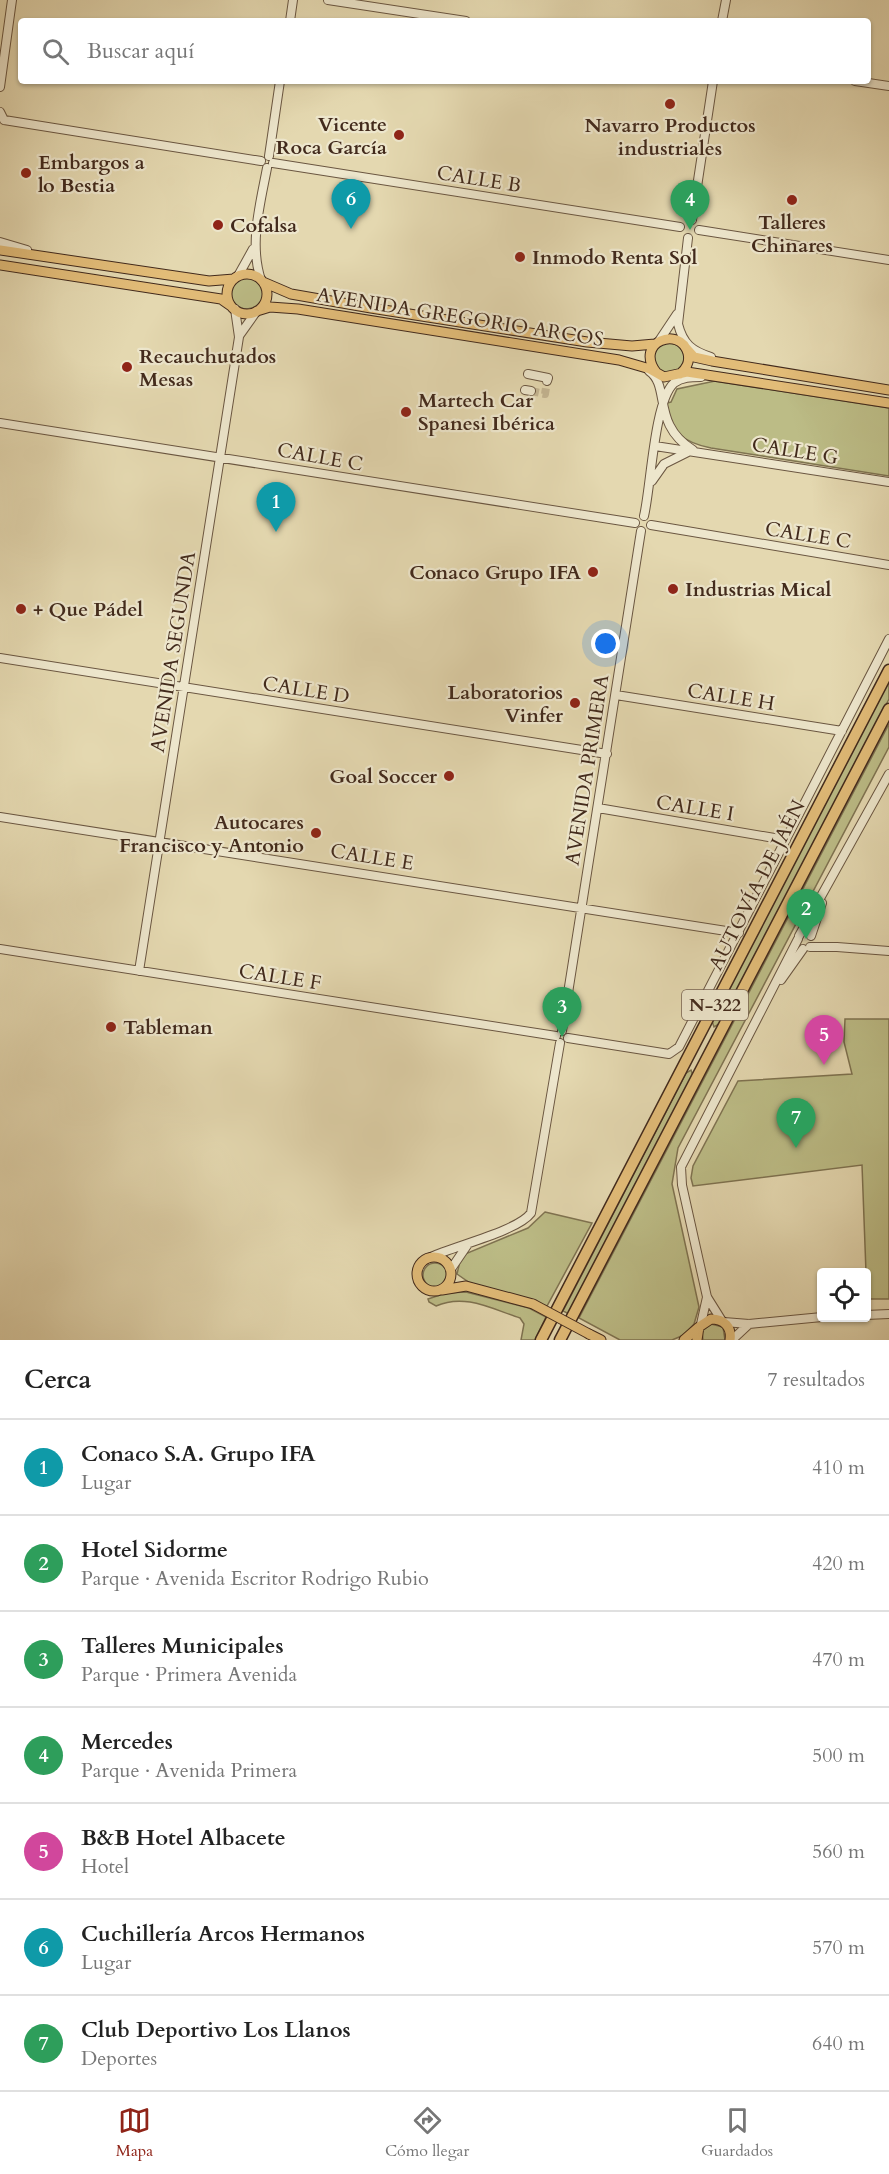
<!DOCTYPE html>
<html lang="es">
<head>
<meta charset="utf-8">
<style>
  body { margin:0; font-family:Cardo,serif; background:#f2f2f2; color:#222 }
  .controls { position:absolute; right:18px; bottom:18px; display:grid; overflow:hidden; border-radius:6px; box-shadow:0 2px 4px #0004 }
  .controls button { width:54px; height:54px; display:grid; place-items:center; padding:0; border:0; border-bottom:2px solid #e0e0e0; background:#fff; color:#222; font:30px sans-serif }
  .you { position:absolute; left:606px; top:644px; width:21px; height:21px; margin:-15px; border:4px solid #fff; border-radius:50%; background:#1a73e8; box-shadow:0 0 0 9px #1a73e833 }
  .badge { display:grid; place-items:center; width:39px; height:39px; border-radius:50%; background:#8f2418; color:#fff; font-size:20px; font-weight:700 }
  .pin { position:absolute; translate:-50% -50px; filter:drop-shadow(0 2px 3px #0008) }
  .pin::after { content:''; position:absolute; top:32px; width:21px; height:18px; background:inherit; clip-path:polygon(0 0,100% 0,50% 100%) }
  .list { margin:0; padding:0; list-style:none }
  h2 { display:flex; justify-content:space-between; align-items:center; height:78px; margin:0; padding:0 24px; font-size:26px }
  h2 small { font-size:20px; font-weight:400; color:#767676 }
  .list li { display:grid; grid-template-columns:39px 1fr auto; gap:18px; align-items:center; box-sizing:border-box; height:96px; padding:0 24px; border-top:2px solid #e0e0e0 }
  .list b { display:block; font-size:22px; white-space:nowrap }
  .list p { margin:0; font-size:20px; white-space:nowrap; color:#767676 }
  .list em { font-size:20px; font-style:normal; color:#767676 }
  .icon { flex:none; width:33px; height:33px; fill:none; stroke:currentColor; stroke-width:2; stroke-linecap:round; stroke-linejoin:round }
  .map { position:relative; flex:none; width:889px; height:1340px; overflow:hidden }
  .search { position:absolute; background:#fff; box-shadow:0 2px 4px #0004; left:18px; right:18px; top:18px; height:66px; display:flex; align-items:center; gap:15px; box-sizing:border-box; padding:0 21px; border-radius:6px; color:#767676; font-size:22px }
  .sheet { height:750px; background:#fff }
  nav { display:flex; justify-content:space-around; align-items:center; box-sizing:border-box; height:84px; border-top:2px solid #e0e0e0; background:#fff; font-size:16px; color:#767676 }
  nav a { display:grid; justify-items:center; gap:3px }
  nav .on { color:#8f2418 }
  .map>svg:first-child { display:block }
  .green { fill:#bcbc86; stroke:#7f7351; stroke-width:1.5 }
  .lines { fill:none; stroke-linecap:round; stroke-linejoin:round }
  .minor-tunnel { stroke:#c4b592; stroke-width:8; stroke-dasharray:8 4; stroke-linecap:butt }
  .minor-casing { stroke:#6a5641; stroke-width:10 }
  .major-casing { stroke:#422a1c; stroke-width:11 }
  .highway-casing { stroke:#422a1c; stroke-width:13 }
  .minor { stroke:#ede6cc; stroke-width:8 }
  .major { stroke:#e2bc78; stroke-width:9 }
  .highway { stroke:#e2bc78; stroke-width:10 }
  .major-bridge-casing { stroke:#422a1c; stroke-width:11; stroke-linecap:butt }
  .major-bridge { stroke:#e2bc78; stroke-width:9 }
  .poi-dot { fill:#8f2418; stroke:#ede6cc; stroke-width:2 }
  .labels { text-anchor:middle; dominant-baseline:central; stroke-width:4.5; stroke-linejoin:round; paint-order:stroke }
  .shield { fill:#ede6cc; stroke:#756251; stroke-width:1.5 }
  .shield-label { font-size:18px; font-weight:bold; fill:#422a1c }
  .poi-label { font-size:20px; font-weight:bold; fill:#422a1c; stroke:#ede6cc; text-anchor:start }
  .street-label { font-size:20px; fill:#422a1c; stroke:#ede6cc }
</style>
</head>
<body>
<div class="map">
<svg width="889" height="1340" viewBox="0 0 889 1340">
  <rect width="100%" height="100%" fill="#e4d8b0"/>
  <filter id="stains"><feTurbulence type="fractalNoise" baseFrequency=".00333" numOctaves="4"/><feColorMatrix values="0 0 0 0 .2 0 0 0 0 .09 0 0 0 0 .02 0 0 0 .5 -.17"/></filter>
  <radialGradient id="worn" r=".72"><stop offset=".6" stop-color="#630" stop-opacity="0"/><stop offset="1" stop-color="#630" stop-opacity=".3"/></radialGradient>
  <!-- green -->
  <path class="green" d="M231 293a16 16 0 1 1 32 0a16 16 0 1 1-32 0Z
    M654 358a15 15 0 1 1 30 0a15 15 0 1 1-30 0Z
    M715,381L889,408V476L711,448C686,443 666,432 667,403L671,402L677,389Z
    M889,679V699L719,1024L714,1027L712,1021Z
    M889,724V747L678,1148L672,1184L699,1307L694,1324L684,1335L672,1340H620L579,1318Z
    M845,1019H889V1299H867L862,1165L693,1186L691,1178L693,1166L738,1081L852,1074L844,1042Z
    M691,1070L693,1076L569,1314L563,1311L686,1073Z
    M545,1212L592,1223L547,1306L470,1283L457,1274L460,1261L465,1254L528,1228Z
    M423 1275a12 12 0 1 1 24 0a12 12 0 1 1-24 0Z
    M466,1292L529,1308L546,1317L535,1340H521L524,1324L520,1318C492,1309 465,1293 436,1306L429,1302L428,1299L446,1293Z
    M711,1324L723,1327L725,1340H703L702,1331Z"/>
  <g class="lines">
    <!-- minor-tunnel -->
    <path class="minor-tunnel" d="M531,391L545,394L547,381"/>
    <defs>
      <path id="minor" d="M328,0L466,21
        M290,21L293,0
        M722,21L726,0
        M855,81L889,86
        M0,87L12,0
        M0,112L4,120
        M4,120L261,161
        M269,156L280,81
        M273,163L680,227
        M692,220L713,81
        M699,230L889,260
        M688,238L678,324C683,344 692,351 711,357
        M0,242L27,250
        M238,276L253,249
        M261,280C249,244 260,205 267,168
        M239,336L256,312
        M659,341L677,314
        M649,371C671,386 651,424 693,450
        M528,374L548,378L547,381
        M525,390L531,391
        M0,423L635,523
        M655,446L889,482
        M652,481L664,464L688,452
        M644,516C651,487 654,401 674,383C682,377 691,377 701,377
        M651,525L889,565
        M0,658L607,754
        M616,695L842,731
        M598,808L786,840
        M0,817L739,933
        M799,936L889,774
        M811,936L822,903
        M810,947H837L889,951
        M0,949L556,1036
        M139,971L239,337L235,309
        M781,980L803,949
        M562,1031L641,531
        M568,1038L669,1054L679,1047L889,639
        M431,1257C454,1246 518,1231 531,1213L560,1043
        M451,1269L468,1244
        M866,1315L889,1314
        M722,1321L707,1297L682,1185L681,1167L798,939
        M724,1322L749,1324L822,1317
        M701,1324L707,1297
        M732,1340L749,1324"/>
      <path id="major" d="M0,250L209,281L234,279
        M0,265L221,299L231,306
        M227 294a20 20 0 1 1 40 0a20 20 0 1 1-40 0Z
        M263,282L291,294L371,308L587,342L632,346L655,344
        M257,311L270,307L298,309L619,360L650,369L664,377L687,372L889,403
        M686,348L694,357L712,361L889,390
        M656,372C634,342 680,325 688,353C690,362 687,368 680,374
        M417 1274a17 17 0 1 1 34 0a17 17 0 1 1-34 0Z
        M442,1290L466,1286L533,1304
        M589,1334L601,1340
        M684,1340L699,1327
        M697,1340L699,1327L711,1319C724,1319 732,1327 730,1340"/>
      <path id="highway" d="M541,1340L889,670
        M560,1340L889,709"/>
    </defs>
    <!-- minor casing -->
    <use href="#minor" class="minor-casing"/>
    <!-- major casing -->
    <use href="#major" class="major-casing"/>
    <!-- highway casing -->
    <use href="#highway" class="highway-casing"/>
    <!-- minor -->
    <use href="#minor" class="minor"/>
    <!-- major -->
    <use href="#major" class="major"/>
    <!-- highway -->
    <use href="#highway" class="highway"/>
    <defs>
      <path id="major-bridge" d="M533,1304L589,1334"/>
    </defs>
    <!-- major-bridge casing -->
    <use href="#major-bridge" class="major-bridge-casing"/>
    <!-- major-bridge -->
    <use href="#major-bridge" class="major-bridge"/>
  </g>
  <!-- markers -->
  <g class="poi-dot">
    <circle cx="670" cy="104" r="6"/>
    <circle cx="399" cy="135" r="6"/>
    <circle cx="26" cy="173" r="6"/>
    <circle cx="792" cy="200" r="6"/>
    <circle cx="218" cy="225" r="6"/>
    <circle cx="520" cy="257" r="6"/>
    <circle cx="127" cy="367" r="6"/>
    <circle cx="406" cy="412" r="6"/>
    <circle cx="593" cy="572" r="6"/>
    <circle cx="673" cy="589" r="6"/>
    <circle cx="21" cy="609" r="6"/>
    <circle cx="575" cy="703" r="6"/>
    <circle cx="449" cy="776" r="6"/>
    <circle cx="316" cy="833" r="6"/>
    <circle cx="111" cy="1027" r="6"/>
  </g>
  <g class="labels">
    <!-- shield labels -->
    <rect class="shield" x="682" y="990" width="66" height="30" rx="4.5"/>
    <g class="shield-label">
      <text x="715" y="1005">N-322</text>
    </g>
    <!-- poi labels -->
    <g class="poi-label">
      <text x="387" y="124" text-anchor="end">Vicente<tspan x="387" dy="23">Roca García</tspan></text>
      <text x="670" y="125" text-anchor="middle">Navarro Productos<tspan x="670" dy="23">industriales</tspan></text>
      <text x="38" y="162">Embargos a<tspan x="38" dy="23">lo Bestia</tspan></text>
      <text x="792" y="222" text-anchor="middle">Talleres<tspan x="792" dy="23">Chinares</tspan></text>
      <text x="230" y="225">Cofalsa</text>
      <text x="532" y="257">Inmodo Renta Sol</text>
      <text x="139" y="356">Recauchutados<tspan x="139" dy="23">Mesas</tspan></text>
      <text x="418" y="400">Martech Car<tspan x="418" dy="23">Spanesi Ibérica</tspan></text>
      <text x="581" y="572" text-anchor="end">Conaco Grupo IFA</text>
      <text x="685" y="589">Industrias Mical</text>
      <text x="33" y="609">+ Que Pádel</text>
      <text x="563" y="692" text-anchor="end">Laboratorios<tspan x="563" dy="23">Vinfer</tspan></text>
      <text x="437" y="776" text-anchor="end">Goal Soccer</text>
      <text x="304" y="822" text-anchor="end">Autocares<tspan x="304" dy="23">Francisco y Antonio</tspan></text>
      <text x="123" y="1027">Tableman</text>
    </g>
    <!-- street labels -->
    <g class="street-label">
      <text transform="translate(479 179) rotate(9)">CALLE B</text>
      <text transform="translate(460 317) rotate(9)">AVENIDA GREGORIO ARCOS</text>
      <text transform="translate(795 451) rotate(9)">CALLE G</text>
      <text transform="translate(320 457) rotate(10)">CALLE C</text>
      <text transform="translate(808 535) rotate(9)">CALLE C</text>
      <text transform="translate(173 652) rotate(-81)">AVENIDA SEGUNDA</text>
      <text transform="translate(306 690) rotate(9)">CALLE D</text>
      <text transform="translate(731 697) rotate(9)">CALLE H</text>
      <text transform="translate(587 770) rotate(-81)">AVENIDA PRIMERA</text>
      <text transform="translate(695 808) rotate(9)">CALLE I</text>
      <text transform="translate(372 857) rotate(9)">CALLE E</text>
      <text transform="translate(757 885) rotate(-63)">AUTOVÍA DE JAÉN</text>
      <text transform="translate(280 977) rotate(9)">CALLE F</text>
    </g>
  </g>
  <rect width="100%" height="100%" filter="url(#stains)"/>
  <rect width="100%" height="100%" fill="url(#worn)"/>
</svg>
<div class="controls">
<button><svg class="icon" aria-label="locate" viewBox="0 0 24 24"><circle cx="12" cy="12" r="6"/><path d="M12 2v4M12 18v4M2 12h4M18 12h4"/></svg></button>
</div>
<div class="you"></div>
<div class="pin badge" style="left:276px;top:532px;background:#0f9aa8">1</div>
<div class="pin badge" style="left:806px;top:939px;background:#2e9e5b">2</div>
<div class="pin badge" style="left:562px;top:1037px;background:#2e9e5b">3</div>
<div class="pin badge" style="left:690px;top:230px;background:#2e9e5b">4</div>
<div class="pin badge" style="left:824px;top:1065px;background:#d1479c">5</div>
<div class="pin badge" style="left:351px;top:229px;background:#0f9aa8">6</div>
<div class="pin badge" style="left:796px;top:1148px;background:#2e9e5b">7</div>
<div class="search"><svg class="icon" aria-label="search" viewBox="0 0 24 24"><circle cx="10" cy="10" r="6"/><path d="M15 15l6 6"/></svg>Buscar aquí</div>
</div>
<section class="sheet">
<h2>Cerca<small>7 resultados</small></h2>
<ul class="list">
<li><span class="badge" style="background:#0f9aa8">1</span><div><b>Conaco S.A. Grupo IFA</b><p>Lugar</p></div><em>410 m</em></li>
<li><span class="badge" style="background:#2e9e5b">2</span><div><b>Hotel Sidorme</b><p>Parque · Avenida Escritor Rodrigo Rubio</p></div><em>420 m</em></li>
<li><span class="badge" style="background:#2e9e5b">3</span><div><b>Talleres Municipales</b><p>Parque · Primera Avenida</p></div><em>470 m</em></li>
<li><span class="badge" style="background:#2e9e5b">4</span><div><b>Mercedes</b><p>Parque · Avenida Primera</p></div><em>500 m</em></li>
<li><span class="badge" style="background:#d1479c">5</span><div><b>B&amp;B Hotel Albacete</b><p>Hotel</p></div><em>560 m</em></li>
<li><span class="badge" style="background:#0f9aa8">6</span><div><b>Cuchillería Arcos Hermanos</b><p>Lugar</p></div><em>570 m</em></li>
<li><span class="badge" style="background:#2e9e5b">7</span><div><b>Club Deportivo Los Llanos</b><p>Deportes</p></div><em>640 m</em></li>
</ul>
</section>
<nav>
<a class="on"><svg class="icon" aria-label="map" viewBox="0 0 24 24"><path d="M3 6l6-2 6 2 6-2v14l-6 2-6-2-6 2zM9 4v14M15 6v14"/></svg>Mapa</a>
<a><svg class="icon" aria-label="directions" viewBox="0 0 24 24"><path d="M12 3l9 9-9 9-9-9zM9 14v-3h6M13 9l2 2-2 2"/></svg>Cómo llegar</a>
<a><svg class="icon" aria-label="saved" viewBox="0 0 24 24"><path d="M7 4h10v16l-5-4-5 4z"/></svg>Guardados</a>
</nav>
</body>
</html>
